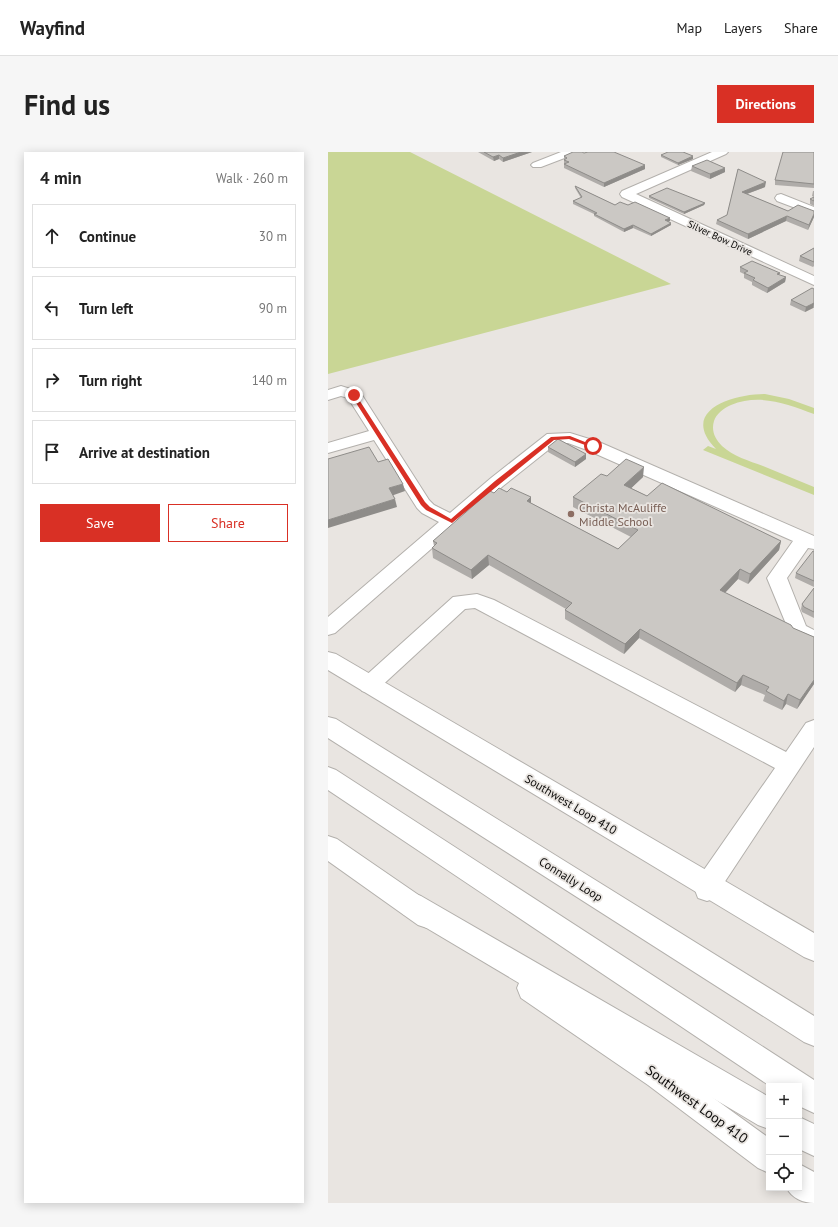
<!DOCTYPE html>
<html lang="en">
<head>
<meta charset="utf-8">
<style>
  body { margin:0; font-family:"PT Sans",sans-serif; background:#f6f6f6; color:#222 }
  .controls { position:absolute; right:12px; bottom:12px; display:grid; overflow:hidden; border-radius:0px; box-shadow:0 2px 10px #0003 }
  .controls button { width:36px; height:36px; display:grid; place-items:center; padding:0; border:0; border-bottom:1px solid #e0e0e0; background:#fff; color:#222; font:20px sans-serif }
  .stop { position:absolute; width:12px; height:12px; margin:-9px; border:3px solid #d93025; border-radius:50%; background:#fff }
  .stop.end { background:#d93025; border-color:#fff; box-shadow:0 1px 4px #0008 }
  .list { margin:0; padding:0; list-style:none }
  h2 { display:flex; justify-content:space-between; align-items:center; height:52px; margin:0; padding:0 16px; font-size:17px }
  h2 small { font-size:13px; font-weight:400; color:#767676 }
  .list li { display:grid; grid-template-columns:26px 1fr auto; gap:12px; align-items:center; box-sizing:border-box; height:64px; margin:0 8px 8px; padding:0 8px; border:1px solid #e0e0e0; border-radius:0px }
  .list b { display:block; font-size:15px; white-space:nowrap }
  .list em { font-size:13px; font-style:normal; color:#767676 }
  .actions { display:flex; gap:8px; padding:12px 16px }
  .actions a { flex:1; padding:9px 0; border:1px solid #d93025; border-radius:0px; text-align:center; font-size:14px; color:#d93025 }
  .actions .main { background:#d93025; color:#fff }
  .icon { flex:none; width:22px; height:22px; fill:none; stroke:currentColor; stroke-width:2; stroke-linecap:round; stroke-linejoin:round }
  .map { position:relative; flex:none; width:486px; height:1051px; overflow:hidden; border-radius:0px }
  header { display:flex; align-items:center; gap:24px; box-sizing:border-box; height:56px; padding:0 20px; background:#fff; border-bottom:1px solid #e0e0e0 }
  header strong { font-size:19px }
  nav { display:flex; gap:22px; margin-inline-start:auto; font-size:14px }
  .intro { display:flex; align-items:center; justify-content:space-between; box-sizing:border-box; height:96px; padding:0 24px }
  h1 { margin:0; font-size:28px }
  .button { padding:10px 18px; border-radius:0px; background:#d93025; color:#fff; font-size:14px; font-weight:700 }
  main { display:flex; gap:24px; padding:0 24px }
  aside { flex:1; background:#fff; border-radius:0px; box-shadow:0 2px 10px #0003 }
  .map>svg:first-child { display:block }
  .green { fill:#c9d695 }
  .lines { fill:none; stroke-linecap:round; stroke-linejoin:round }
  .minor-casing { stroke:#b3b0ac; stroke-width:2 }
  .major-casing { stroke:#b3b0ac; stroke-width:2 }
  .highway-casing { stroke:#b3b0ac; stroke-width:2 }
  .minor { fill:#fff; fill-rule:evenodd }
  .major { fill:#fff; fill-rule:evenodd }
  .highway { fill:#fff; fill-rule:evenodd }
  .wall { fill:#afaca9 }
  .shaded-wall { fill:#8e8c89 }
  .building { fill:#cbc8c4; stroke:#8e8c89 }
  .route { fill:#d93025 }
  .education-dot { fill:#8d6e63; stroke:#e9e5e1; stroke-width:1.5 }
  .labels { text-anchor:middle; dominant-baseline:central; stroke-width:3.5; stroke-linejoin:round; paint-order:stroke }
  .far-street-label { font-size:10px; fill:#0c0b0a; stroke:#e9e5e1 }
  .education-label { font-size:12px; fill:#785e54; stroke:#e9e5e1; text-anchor:start }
  .street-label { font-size:12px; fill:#0c0b0a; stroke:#e9e5e1 }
  .near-street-label { font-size:14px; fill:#0c0b0a; stroke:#e9e5e1 }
</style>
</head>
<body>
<header>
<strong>Wayfind</strong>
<nav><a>Map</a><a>Layers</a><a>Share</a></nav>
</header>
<div class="intro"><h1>Find us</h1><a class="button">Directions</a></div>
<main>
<aside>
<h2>4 min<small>Walk · 260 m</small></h2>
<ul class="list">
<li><svg class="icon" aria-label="ahead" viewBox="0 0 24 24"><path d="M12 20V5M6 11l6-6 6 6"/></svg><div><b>Continue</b></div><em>30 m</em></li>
<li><svg class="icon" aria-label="left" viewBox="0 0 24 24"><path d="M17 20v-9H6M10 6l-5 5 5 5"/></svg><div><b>Turn left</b></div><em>90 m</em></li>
<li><svg class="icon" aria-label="right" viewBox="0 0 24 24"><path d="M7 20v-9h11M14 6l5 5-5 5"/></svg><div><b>Turn right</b></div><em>140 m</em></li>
<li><svg class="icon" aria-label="arrive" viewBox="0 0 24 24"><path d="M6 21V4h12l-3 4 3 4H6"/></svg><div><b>Arrive at destination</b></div></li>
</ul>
<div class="actions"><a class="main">Save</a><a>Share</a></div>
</aside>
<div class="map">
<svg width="486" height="1051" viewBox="0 0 486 1051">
  <rect width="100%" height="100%" fill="#e9e5e1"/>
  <!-- green -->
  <path class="green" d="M0,0H82L343,132L0,222Z
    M437,242L461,247L486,256V262C459,252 432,241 403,253C396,256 388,262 386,269C383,279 387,287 394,294C405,304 421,309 435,314C452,321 469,328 486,335V343L375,298L380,294L388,297C350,258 406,242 437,242Z"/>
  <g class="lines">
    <defs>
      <path id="minor" d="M233,0H249L247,2L213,15H205L203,13L205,11Z
        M384,0H400L398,2L308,42L486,124V133L294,45L292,42L294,39Z
        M453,42L486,55V63L449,49L447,46L449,43Z
        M13,234L32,240L101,348L106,353L122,361L163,326L219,282L242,281L271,290L486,384V397L480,396L459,426L478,474L486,478V495L463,484L439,426L465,389L259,298L240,291H229L175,334L7,481L0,483V465L111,370L94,361L89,356L46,288L0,301V291L41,279L20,246L13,244L0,248V238Z
        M149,442L166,448L458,600L478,571L486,568V595L392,737L388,746L379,749L370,746L367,738L371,725L447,616L147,456L137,457L48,539L41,541L34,539L30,533L34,527L125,445Z"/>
      <path id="major" d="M0,500L8,502L486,781V809L476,805L0,518Z
        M0,684L9,687L108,755L112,764L108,773L99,776L90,773L0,709Z
        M203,822L213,826L340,913L441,986V1021L430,1016L320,933L193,846L189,836L193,826Z
        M471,1012L486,1020V1051C476,1051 463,1046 459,1036H471Z"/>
      <path id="highway" d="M0,565L8,567L486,864V894L476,890L0,586Z
        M0,615L8,618L486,928V961L471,954V934H442L0,638Z
        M84,741L93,744L441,945V977L430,973L75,762L71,753L75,744Z
        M471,965L486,972V1004L471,997Z"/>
    </defs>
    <!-- minor casing -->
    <use href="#minor" class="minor-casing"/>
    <!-- major casing -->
    <use href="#major" class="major-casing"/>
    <!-- highway casing -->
    <use href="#highway" class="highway-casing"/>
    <!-- minor -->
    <use href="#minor" class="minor"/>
    <!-- major -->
    <use href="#major" class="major"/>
    <!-- highway -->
    <use href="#highway" class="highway"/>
  </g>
  <!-- wall -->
  <path class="wall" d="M150,0H204L175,10L171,7L166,9Z
    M486,0V36L447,33V28Z
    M256,1L317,17L276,35L236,16V4Z
    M333,3L365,7L350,13L333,5Z
    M364,14L397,20L382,27L363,19Z
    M410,17L437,35L419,42L460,59H486V65L480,78L458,69L420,87L388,72L389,68L399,63Z
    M247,34L287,53L342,69H340L343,73L323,84L305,76L296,80L266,64V62L245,52V49L253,46L247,36Z
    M485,39H486V45L484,44Z
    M321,44L377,51L376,53L356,62L321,46Z
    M486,45V54L482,52V47Z
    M486,96V114L485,115L471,109L472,104Z
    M412,115L452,121L451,123L458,125L457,130L439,141L424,133V130L416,126V122L412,120Z
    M486,137V156H485L477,160L462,153L463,148Z
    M220,295L258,302V307L247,315L220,300Z
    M279,324L315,325L303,336L319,344L453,389L451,398L420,432L410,427L397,441L465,476L486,485V532L469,557L458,552L454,558L435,549L437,543L413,533L407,540L311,486L296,502L237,467V458L238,457L161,413L144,427L105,406L104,396L106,394L105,389L166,341L179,340L203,351L290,397L303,385L245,355V345Z
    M486,399V435L467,426L468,421Z
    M486,436V466L474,460L473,457L474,452Z"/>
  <!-- shaded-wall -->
  <path class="shaded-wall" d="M193,0H204L175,10V6Z
    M171,3V7L166,9L165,5Z
    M365,4V7L350,13V11Z
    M317,13V17L276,35V31Z
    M397,16V20L382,27V22Z
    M438,30L437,35L413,44L414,40Z
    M377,51L376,53L356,62V60Z
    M486,62V65L480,78L481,73Z
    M459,64L458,69L420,87V82Z
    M342,66V69L337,71V68Z
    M343,71V73L323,84V82Z
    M305,73V76L296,80V77Z
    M458,125L457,130L439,141L440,136Z
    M486,151L485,156L477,160L478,155Z
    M258,302V307L247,315V310Z
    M316,315L315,325L296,343V333Z
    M75,332L77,339L63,344L61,336Z
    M203,345V355L199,349Z
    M67,347L69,355L0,376V368Z
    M453,389L451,398L420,432L422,422Z
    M160,403L161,413L144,427L143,418Z
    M412,417L410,427L390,448L392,438Z
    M312,477L311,486L296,502L297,492Z
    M415,523L413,533L407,540L409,531Z
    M486,528V532L469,557L472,548Z
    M460,542L458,552L454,558L456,549Z"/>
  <!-- building -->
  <path class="building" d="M156,0H193L175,6L171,3L165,5Z
    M245,0H254L256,1L260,0H286L317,13L276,31L236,12L241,10L236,8L239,6L236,4Z
    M340,0H355L365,4L350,11L333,3Z
    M455,0H486V32L447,28Z
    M379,8L397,16L382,22L364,14Z
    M410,17L438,30L414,40L460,59L470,53L486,59V62L481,73L459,64L420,82L389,68L399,63Z
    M247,34L287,53L292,50L300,53L307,50L342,66L337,68L343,71L323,82L305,73L296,77L266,62L269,61L245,49L254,45Z
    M339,36L377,51L356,60L321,44Z
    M486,45V49L482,47Z
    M486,96V110L472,104Z
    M424,109L452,121L449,122L458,125L440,136L425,128L427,126L416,121L420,119L412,115Z
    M484,136L486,137V151L478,155L463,148Z
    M230,287L258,302L247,310L220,295Z
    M41,295L50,310L60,307L75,332L61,336L67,347L0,368V307Z
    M298,307L316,315L296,333L319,344L334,331L453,389L422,422L412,417L392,438L463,473L465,476L486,485V528L472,548L460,542L456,549L438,539L441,535L415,523L409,531L312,477L297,492L237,458L244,451L160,403L143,418L104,396L109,391L105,389L162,339L166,341L171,336L179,340L183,336L203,345L199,349L290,397L310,378L245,345L273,322L279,324Z
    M485,399H486V429L468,421Z
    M486,436V460L476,455L474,452Z"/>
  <!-- route -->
  <path class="route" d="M26,242L28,243L97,350L102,355L123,367L167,329L223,285L242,284L267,294L265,296L241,287L226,288L124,371L98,358L93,353L23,243Z"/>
  <!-- markers -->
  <circle class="education-dot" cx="243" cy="362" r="4"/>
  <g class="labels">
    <!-- far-street labels -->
    <g class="far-street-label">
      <text transform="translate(392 86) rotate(25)">Silver Bow Drive</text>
    </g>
    <!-- education labels -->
    <g class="education-label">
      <text x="251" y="355">Christa McAuliffe<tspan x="251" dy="14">Middle School</tspan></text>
    </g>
    <!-- street labels -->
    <g class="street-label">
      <text transform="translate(243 652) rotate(31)">Southwest Loop 410</text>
      <text transform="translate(243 727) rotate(32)">Connally Loop</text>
    </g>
    <!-- near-street labels -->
    <g class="near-street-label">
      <text transform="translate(369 952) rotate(36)">Southwest Loop 410</text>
    </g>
  </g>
</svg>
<div class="controls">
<button>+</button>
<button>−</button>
<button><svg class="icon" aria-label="locate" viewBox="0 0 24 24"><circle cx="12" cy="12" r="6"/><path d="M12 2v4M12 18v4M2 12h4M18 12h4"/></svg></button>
</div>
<div class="stop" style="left:265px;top:294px"></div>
<div class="stop end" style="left:26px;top:243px"></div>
</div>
</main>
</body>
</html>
